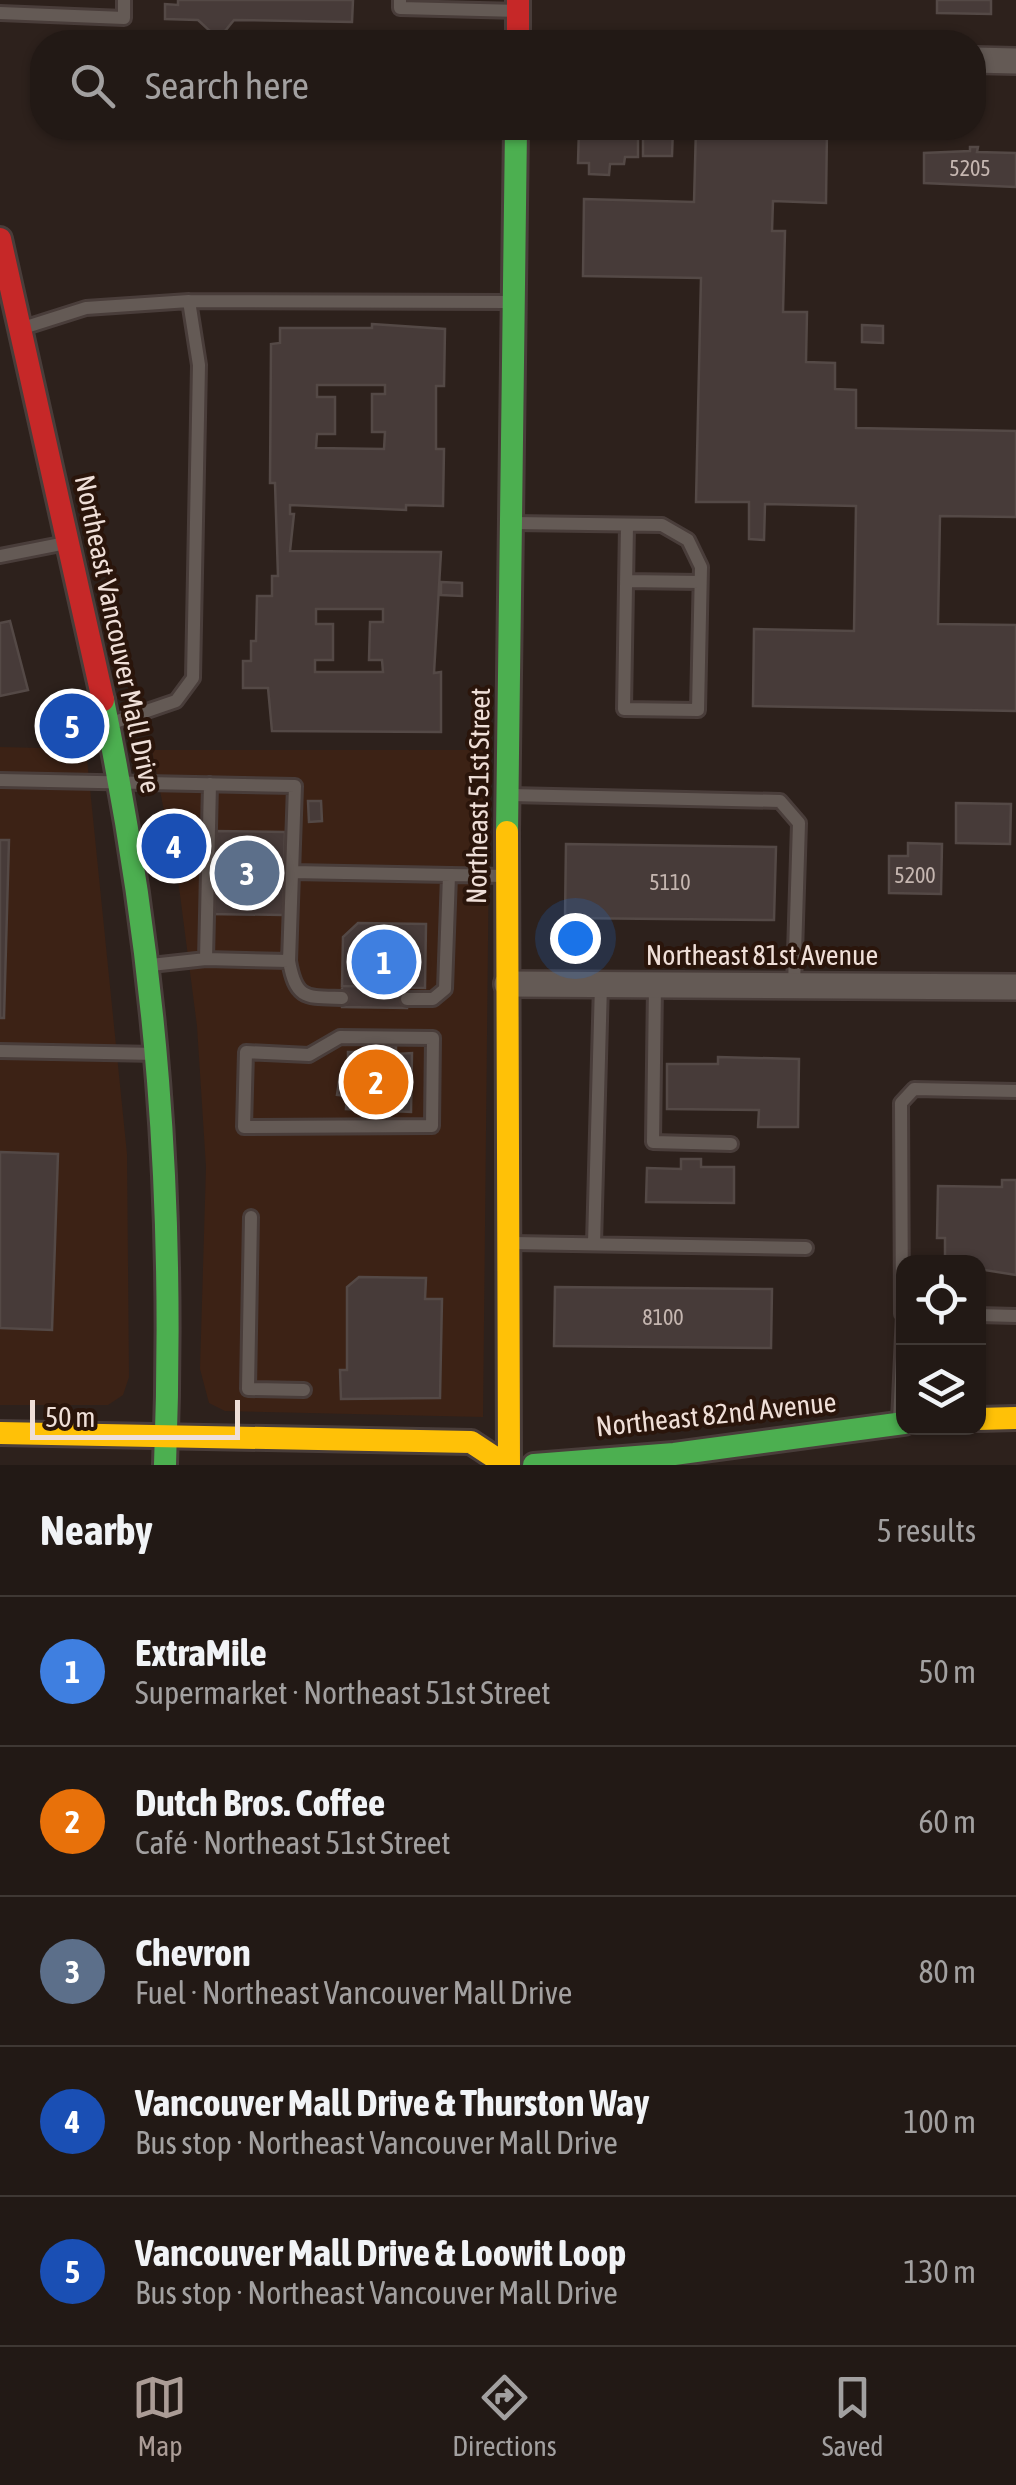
<!DOCTYPE html>
<html lang="en">
<head>
<meta charset="utf-8">
<style>
  body { margin:0; font-family:"Asap Condensed",sans-serif; background:#2e2622; color:#f1f3f6 }
  .controls { position:absolute; right:30px; bottom:30px; display:grid; overflow:hidden; border-radius:20px; box-shadow:0 2px 8px #0004 }
  .controls button { width:90px; height:90px; display:grid; place-items:center; padding:0; border:0; border-bottom:2px solid #3f3834; background:#221915; color:#f1f3f6; font:50px sans-serif }
  .scale { position:absolute; left:30px; bottom:25px; width:210px; box-sizing:border-box; padding-left:10px; border:5px solid #efdfd8; border-top:0; font-size:28px; line-height:35px; white-space:nowrap; color:#efdfd8; -webkit-text-stroke:8px #2a150b; paint-order:stroke }
  .you { position:absolute; left:575px; top:938px; width:35px; height:35px; margin:-25px; border:8px solid #fff; border-radius:50%; background:#1a73e8; box-shadow:0 0 0 15px #1a73e833 }
  .badge { display:grid; place-items:center; width:65px; height:65px; border-radius:50%; background:#ab9c96; color:#fff; font-size:32px; font-weight:700 }
  .pin { position:absolute; translate:-50% -50%; border:5px solid #fff; box-shadow:0 2px 10px #0006 }
  .list { margin:0; padding:0; list-style:none }
  h2 { display:flex; justify-content:space-between; align-items:center; height:130px; margin:0; padding:0 40px; font-size:42px }
  h2 small { font-size:32px; font-weight:400; color:#a2a0a0 }
  .list li { display:grid; grid-template-columns:65px 1fr auto; gap:30px; align-items:center; box-sizing:border-box; height:150px; padding:0 40px; border-top:2px solid #3f3834 }
  .list b { display:block; font-size:38px; white-space:nowrap }
  .list p { margin:0; font-size:32px; white-space:nowrap; color:#a2a0a0 }
  .list em { font-size:32px; font-style:normal; color:#a2a0a0 }
  .icon { flex:none; width:55px; height:55px; fill:none; stroke:currentColor; stroke-width:2; stroke-linecap:round; stroke-linejoin:round }
  .map { position:relative; flex:none; width:1016px; height:1465px; overflow:hidden }
  .search { position:absolute; background:#221915; box-shadow:0 2px 8px #0004; left:30px; right:30px; top:30px; height:110px; display:flex; align-items:center; gap:25px; box-sizing:border-box; padding:0 35px; border-radius:40px; color:#a2a0a0; font-size:38px }
  .sheet { height:880px; background:#221915 }
  nav { display:flex; justify-content:space-around; align-items:center; box-sizing:border-box; height:140px; border-top:2px solid #3f3834; background:#221915; font-size:28px; color:#a2a0a0 }
  nav a { display:grid; justify-items:center; gap:5px }
  nav .on { color:#ab9c96 }
  .map>svg:first-child { display:block }
  .built { fill:#3c2215 }
  .building { fill:#473b39; stroke:#544946; stroke-width:2.5; fill-rule:evenodd }
  .lines { fill:none; stroke-linecap:round; stroke-linejoin:round }
  .lane-casing { stroke:#493d3a; stroke-width:18 }
  .street-casing { stroke:#493d3a; stroke-width:30 }
  .fast-casing { stroke:#493d3a; stroke-width:28 }
  .slow-casing { stroke:#493d3a; stroke-width:28 }
  .jam-casing { stroke:#493d3a; stroke-width:28 }
  .lane { stroke:#645a55; stroke-width:12 }
  .street { stroke:#645a55; stroke-width:25 }
  .fast { stroke:#4caf50; stroke-width:22 }
  .slow { stroke:#ffc107; stroke-width:22 }
  .jam { stroke:#c62828; stroke-width:22 }
  .labels { text-anchor:middle; dominant-baseline:central; stroke-width:8; stroke-linejoin:round; paint-order:stroke }
  .number-label { font-size:22px; fill:#c5b6b0 }
  .street-label { font-size:28px; fill:#efdfd8; stroke:#2a150b }
</style>
</head>
<body>
<div class="map">
<svg width="1016" height="1465" viewBox="0 0 1016 1465">
  <rect width="100%" height="100%" fill="#2d211c"/>
  <!-- built -->
  <path class="built" d="M0,747L86,749L127,1154L129,1377L123,1395L108,1405H0Z
    M152,750H490L483,1417L225,1411L209,1403L200,1369L206,1167L197,1026L179,887Z"/>
  <!-- building -->
  <path class="building" d="M178,0H353L352,22L234,20L225,31L212,33L198,20L165,19V4L178,5Z
    M937,0H991V14L937,13Z
    M579,128H625V138H638V157H625L624,164H610L609,175L589,174V163H578Z
    M643,128H673L672,156H643Z
    M696,128H827L826,203L773,201L772,231H785L783,312H807L806,362L835,363V389L856,390V428L1016,431V517L940,516L938,624L1016,625V711L753,706L754,629L854,631L856,506L765,504L764,540L749,539V502H696L701,278L583,276L584,199L694,202Z
    M970,147H978L977,152L1016,153V187L924,183V153L970,151Z
    M372,324L445,329L444,386H436V449H444L443,506L406,505V510L290,505V514H294L290,551L441,552L434,673L441,672V732L272,731L268,688H243V661H251V641H256L257,596H272V576H278L275,483H270L271,344L280,343V328H372ZM317,385H385V394H372V432H385L384,449L316,448L317,434H335V397H317ZM316,609H383V622H370L369,660H382L383,672H315V660H333V624H316Z
    M862,325L883,326V343L862,342Z
    M441,582L462,583V596L441,595Z
    M10,621L28,690L0,696V623Z
    M308,801H321L322,821L309,822Z
    M956,803L1011,804L1010,844L956,843Z
    M211,831L285,832L283,915L209,914Z
    M0,840H9L4,1018H0Z
    M908,843L942,844L941,894L889,893V856H908Z
    M566,844L776,847L774,920L565,918Z
    M358,923L426,924L425,988L342,986L343,937Z
    M342,986L407,987V1008L342,1007Z
    M386,1046H396V1054L412,1053L411,1112L346,1109L347,1096L337,1095L340,1075L348,1076V1052H376Z
    M718,1057L799,1059L798,1127H758L759,1110L667,1109V1064H718Z
    M0,1152L58,1154L52,1330L0,1328Z
    M681,1159H701V1167H734V1203L646,1202L647,1168L681,1169Z
    M1002,1180H1016V1275L978,1269V1262H945V1238H937L938,1186L1002,1187Z
    M359,1277L426,1278L425,1299H442L440,1398L341,1399L340,1370H347V1287Z
    M555,1287L772,1289L771,1348L554,1346Z"/>
  <g class="lines">
    <defs>
      <path id="lane" d="M400,0V8L515,11
        M0,13L124,18V0
        M189,301L511,302
        M23,328L86,308L189,301L199,365L193,678L176,701L112,723
        M513,523L662,525L688,540L701,567L698,710L624,709L627,525
        M0,556L66,543
        M626,581L700,582
        M0,780L295,786L289,961L206,959L151,965
        M510,795L780,801L799,823L794,986
        M292,872L504,876
        M206,959L210,784
        M289,961C296,1000 306,997 342,998
        M655,985L653,1142L731,1144
        M407,999H433L445,989L449,875
        M340,1037L433,1038L432,1126L244,1127L246,1052L309,1055Z
        M0,1051L157,1054
        M251,1217L248,1389L304,1390
        M513,1243L806,1248
        M594,1244L601,984
        M902,1314L901,1103L914,1089L1016,1091
        M978,1315L1016,1316
        M899,1421L904,1314"/>
      <path id="street" d="M974,60L1016,61
        M507,984L1016,987"/>
      <path id="fast" d="M103,700C157,960 175,1200 165,1465
        M507,832L516,128
        M534,1465L674,1454L904,1423"/>
      <path id="slow" d="M507,832L509,1465
        M978,1419L1016,1418
        M0,1433L471,1442L506,1465"/>
      <path id="jam" d="M518,0V42
        M0,239L103,700"/>
    </defs>
    <!-- lane casing -->
    <use href="#lane" class="lane-casing"/>
    <!-- street casing -->
    <use href="#street" class="street-casing"/>
    <!-- fast casing -->
    <use href="#fast" class="fast-casing"/>
    <!-- slow casing -->
    <use href="#slow" class="slow-casing"/>
    <!-- jam casing -->
    <use href="#jam" class="jam-casing"/>
    <!-- lane -->
    <use href="#lane" class="lane"/>
    <!-- street -->
    <use href="#street" class="street"/>
    <!-- fast -->
    <use href="#fast" class="fast"/>
    <!-- slow -->
    <use href="#slow" class="slow"/>
    <!-- jam -->
    <use href="#jam" class="jam"/>
  </g>
  <g class="labels">
    <!-- number labels -->
    <g class="number-label">
      <text x="970" y="168">5205</text>
      <text x="915" y="875">5200</text>
      <text x="670" y="882">5110</text>
      <text x="663" y="1317">8100</text>
    </g>
    <!-- street labels -->
    <g class="street-label">
      <text transform="translate(118 634) rotate(78)">Northeast Vancouver Mall Drive</text>
      <text transform="translate(478 796) rotate(-89)">Northeast 51st Street</text>
      <text x="762" y="955">Northeast 81st Avenue</text>
      <text transform="translate(716 1414) rotate(-6)">Northeast 82nd Avenue</text>
    </g>
  </g>
</svg>
<div class="controls">
<button><svg class="icon" aria-label="locate" viewBox="0 0 24 24"><circle cx="12" cy="12" r="6"/><path d="M12 2v4M12 18v4M2 12h4M18 12h4"/></svg></button>
<button><svg class="icon" aria-label="layers" viewBox="0 0 24 24"><path d="M12 4l9 5-9 5-9-5zM3 14l9 5 9-5"/></svg></button>
</div>
<div class="scale">50 m</div>
<div class="you"></div>
<div class="pin badge" style="left:384px;top:962px;background:#3f7fe0">1</div>
<div class="pin badge" style="left:376px;top:1082px;background:#e8710a">2</div>
<div class="pin badge" style="left:247px;top:873px;background:#5c6f8a">3</div>
<div class="pin badge" style="left:174px;top:846px;background:#1a4fb4">4</div>
<div class="pin badge" style="left:72px;top:726px;background:#1a4fb4">5</div>
<div class="search"><svg class="icon" aria-label="search" viewBox="0 0 24 24"><circle cx="10" cy="10" r="6"/><path d="M15 15l6 6"/></svg>Search here</div>
</div>
<section class="sheet">
<h2>Nearby<small>5 results</small></h2>
<ul class="list">
<li><span class="badge" style="background:#3f7fe0">1</span><div><b>ExtraMile</b><p>Supermarket · Northeast 51st Street</p></div><em>50 m</em></li>
<li><span class="badge" style="background:#e8710a">2</span><div><b>Dutch Bros. Coffee</b><p>Café · Northeast 51st Street</p></div><em>60 m</em></li>
<li><span class="badge" style="background:#5c6f8a">3</span><div><b>Chevron</b><p>Fuel · Northeast Vancouver Mall Drive</p></div><em>80 m</em></li>
<li><span class="badge" style="background:#1a4fb4">4</span><div><b>Vancouver Mall Drive &amp; Thurston Way</b><p>Bus stop · Northeast Vancouver Mall Drive</p></div><em>100 m</em></li>
<li><span class="badge" style="background:#1a4fb4">5</span><div><b>Vancouver Mall Drive &amp; Loowit Loop</b><p>Bus stop · Northeast Vancouver Mall Drive</p></div><em>130 m</em></li>
</ul>
</section>
<nav>
<a class="on"><svg class="icon" aria-label="map" viewBox="0 0 24 24"><path d="M3 6l6-2 6 2 6-2v14l-6 2-6-2-6 2zM9 4v14M15 6v14"/></svg>Map</a>
<a><svg class="icon" aria-label="directions" viewBox="0 0 24 24"><path d="M12 3l9 9-9 9-9-9zM9 14v-3h6M13 9l2 2-2 2"/></svg>Directions</a>
<a><svg class="icon" aria-label="saved" viewBox="0 0 24 24"><path d="M7 4h10v16l-5-4-5 4z"/></svg>Saved</a>
</nav>
</body>
</html>
